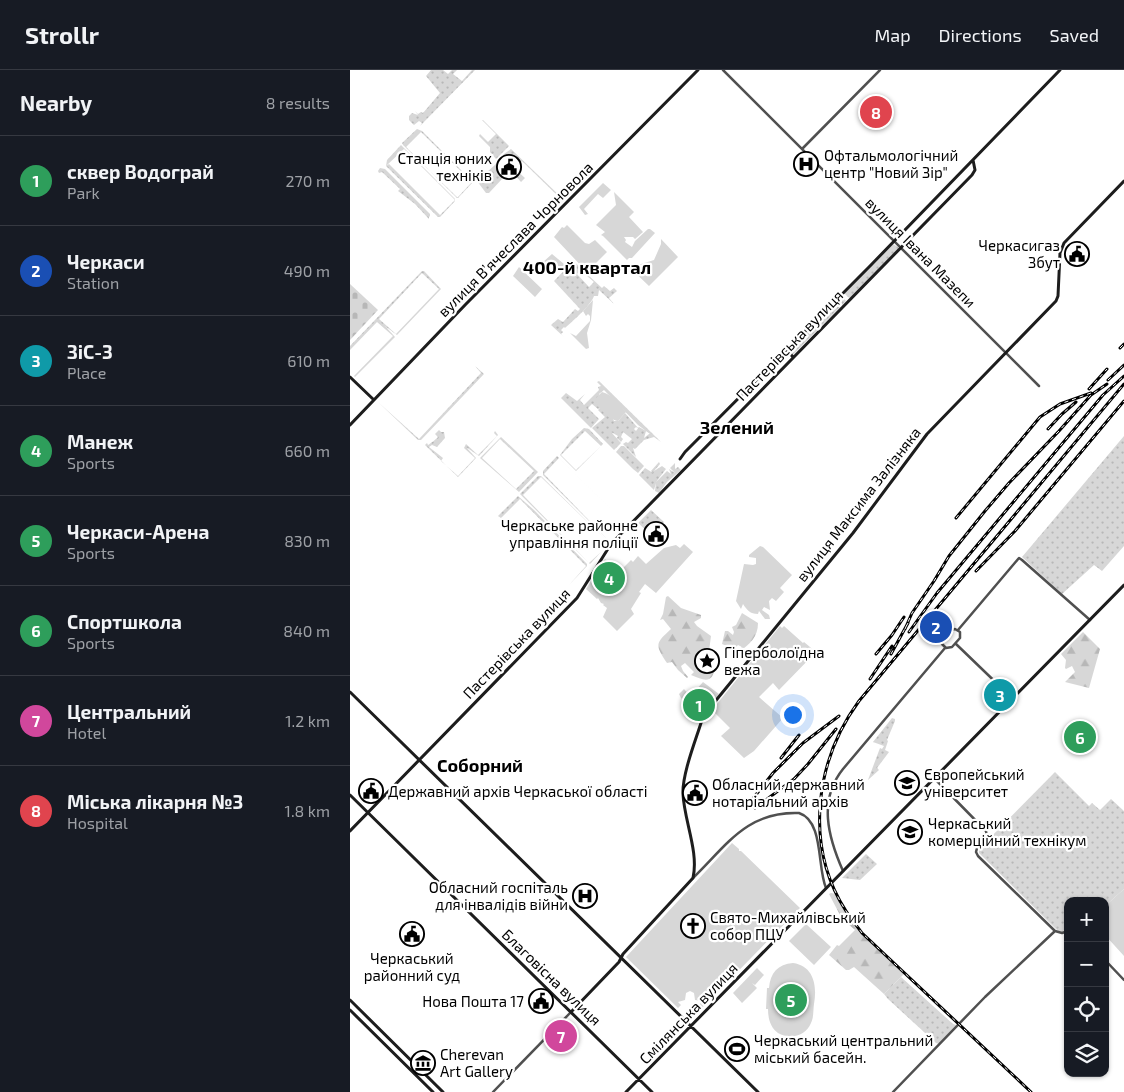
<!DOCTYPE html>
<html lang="en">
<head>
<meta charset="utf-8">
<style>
  body { margin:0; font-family:"Exo 2",sans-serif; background:#20242c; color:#f1f3f6 }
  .controls { position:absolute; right:15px; bottom:15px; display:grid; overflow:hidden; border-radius:10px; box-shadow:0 1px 4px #0004 }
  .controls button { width:45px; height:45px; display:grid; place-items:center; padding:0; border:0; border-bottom:1px solid #363941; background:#171b24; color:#f1f3f6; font:25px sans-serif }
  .you { position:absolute; left:442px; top:644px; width:18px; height:18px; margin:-12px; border:4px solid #fff; border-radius:50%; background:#1a73e8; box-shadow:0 0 0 8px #1a73e833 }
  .badge { display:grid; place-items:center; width:32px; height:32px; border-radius:50%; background:#0f766e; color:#fff; font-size:16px; font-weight:700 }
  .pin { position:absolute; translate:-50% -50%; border:2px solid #fff; box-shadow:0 1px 5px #0006 }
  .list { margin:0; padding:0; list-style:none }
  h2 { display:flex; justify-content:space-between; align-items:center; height:65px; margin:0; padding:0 20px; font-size:21px }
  h2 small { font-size:16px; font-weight:400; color:#9ea1a6 }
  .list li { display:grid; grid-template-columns:32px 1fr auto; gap:15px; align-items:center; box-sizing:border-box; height:90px; padding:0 20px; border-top:1px solid #363941 }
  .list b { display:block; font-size:19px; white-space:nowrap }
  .list p { margin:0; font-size:16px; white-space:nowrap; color:#9ea1a6 }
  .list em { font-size:16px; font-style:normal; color:#9ea1a6 }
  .icon { flex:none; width:28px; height:28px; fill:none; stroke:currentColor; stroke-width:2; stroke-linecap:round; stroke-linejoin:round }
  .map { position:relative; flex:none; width:774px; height:1022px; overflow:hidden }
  header { display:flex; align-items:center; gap:30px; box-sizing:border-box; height:70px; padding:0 25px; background:#171b24; border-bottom:1px solid #363941 }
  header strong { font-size:24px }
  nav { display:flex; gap:28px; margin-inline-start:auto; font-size:18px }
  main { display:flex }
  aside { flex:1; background:#171b24 }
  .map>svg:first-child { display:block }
  .grass { fill:url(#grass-dots); fill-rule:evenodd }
  .forest { fill:url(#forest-firs) }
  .cemetery { fill:url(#cemetery-stones) }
  .green { fill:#d7d7d7 }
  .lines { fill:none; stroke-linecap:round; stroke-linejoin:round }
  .tertiary { stroke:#505050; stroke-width:2.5 }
  .secondary { stroke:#1d1d1d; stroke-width:3 }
  .rail-casing { stroke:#000; stroke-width:3 }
  .rail { stroke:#fff; stroke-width:1; stroke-dasharray:4; stroke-linecap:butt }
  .labels { text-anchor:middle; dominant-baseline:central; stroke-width:4.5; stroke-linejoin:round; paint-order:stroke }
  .poi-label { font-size:15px; fill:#000; stroke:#fff; text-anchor:start }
  .street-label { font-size:15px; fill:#000; stroke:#fff }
  .quarter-label { font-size:18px; font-weight:bold; fill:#000; stroke:#fff }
</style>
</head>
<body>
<header>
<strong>Strollr</strong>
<nav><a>Map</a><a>Directions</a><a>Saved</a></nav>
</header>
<main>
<aside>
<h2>Nearby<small>8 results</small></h2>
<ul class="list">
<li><span class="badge" style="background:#2e9e5b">1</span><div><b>сквер Водограй</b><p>Park</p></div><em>270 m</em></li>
<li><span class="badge" style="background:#1a4fb4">2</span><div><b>Черкаси</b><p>Station</p></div><em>490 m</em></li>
<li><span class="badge" style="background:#0f9aa8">3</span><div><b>ЗіС-3</b><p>Place</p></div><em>610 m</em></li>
<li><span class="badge" style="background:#2e9e5b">4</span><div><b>Манеж</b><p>Sports</p></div><em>660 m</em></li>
<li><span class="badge" style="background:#2e9e5b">5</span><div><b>Черкаси-Арена</b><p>Sports</p></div><em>830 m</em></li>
<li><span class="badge" style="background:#2e9e5b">6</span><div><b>Спортшкола</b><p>Sports</p></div><em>840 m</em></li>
<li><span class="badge" style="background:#d1479c">7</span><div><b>Центральний</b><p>Hotel</p></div><em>1.2 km</em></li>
<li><span class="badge" style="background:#e0444e">8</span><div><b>Міська лікарня №3</b><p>Hospital</p></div><em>1.8 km</em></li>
</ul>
</aside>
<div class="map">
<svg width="774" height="1022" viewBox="0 0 774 1022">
  <defs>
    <pattern id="grass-dots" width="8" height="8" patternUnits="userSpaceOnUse" patternTransform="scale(1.25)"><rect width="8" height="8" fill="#d7d7d7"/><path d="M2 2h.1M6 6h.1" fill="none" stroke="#b7b7b7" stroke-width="1.8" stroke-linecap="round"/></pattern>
    <pattern id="forest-firs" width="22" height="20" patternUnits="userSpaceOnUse" patternTransform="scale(1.25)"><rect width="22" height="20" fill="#d7d7d7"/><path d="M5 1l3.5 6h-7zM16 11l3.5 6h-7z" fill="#b7b7b7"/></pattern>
    <pattern id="cemetery-stones" width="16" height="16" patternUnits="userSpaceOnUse" patternTransform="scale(1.25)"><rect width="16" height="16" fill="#d7d7d7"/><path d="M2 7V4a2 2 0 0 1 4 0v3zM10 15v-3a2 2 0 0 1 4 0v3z" fill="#b7b7b7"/></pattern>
  </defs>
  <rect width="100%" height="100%" fill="#fff"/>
  <!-- grass -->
  <path class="grass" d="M81,0H93L98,4L102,0H107L103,4L112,11L122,0H125L71,55L70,56L72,53L69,51L64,55L59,50V46L62,43L68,45L65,41L68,44L71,42L73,43L90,23L76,6Z
    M132,50H133L159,76L146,89L140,82V77L129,66L130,64L138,72L146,64Z
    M67,59L72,61L123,112L108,128L53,75L52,73ZM71,62L122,112L107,128L56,77Z
    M51,75L105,129V131L90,147H88L36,96L39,94L90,145L105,130L54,79L36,96L37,90Z
    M161,79L213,129L212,130L172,91L165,99L175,108L171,112L164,104V101L170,93L164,86L148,102L152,109L139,123H136L127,111L146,94L154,84Z
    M30,98L35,99L80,144V147L79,146V149L65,134L48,121L50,119L32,102L29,103L28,101Z
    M543,174L548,177V179L500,228L498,227L494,223Z
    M223,191L236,202L234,203L231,200L227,204L239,217L244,212L236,205L237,204L252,218L254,216L260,221L264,218L267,221L259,228L264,234L249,220L248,226H244C241,235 223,251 215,258L214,257L211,260L213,262L211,264L214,267L201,255L208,249L213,252L225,239L228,241L230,239L204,211Z
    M72,201H74L91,219L47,265L35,256L45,267L5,307L4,306L43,266L27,252L0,280V276ZM72,203L89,219L46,264L29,249Z
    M492,226L496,231L443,285L438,280Z
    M125,296L134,304L71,370H68L28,332L69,369L131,303Z
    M249,311L311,372L304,367L294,370L285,379L283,378L286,387L273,374L276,372L278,373L282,369L273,362L271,367L273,369L271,372L267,368L268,366L261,362L271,373L264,380L242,358L255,347L248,340L250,338L248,339L242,334L238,338L249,349L241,358L211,328L216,323L227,331L235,324L230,330L234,335L249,320L248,317L251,316L247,312ZM254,320L288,355L300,364H299L294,368L296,361L289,357L286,361L284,359L286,357L288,358L275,343L268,351H264L249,324Z
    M234,358L239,359L253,374L226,401L210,385L222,369ZM235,361L251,376L226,400L211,385Z
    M89,360L91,362H94L95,368L87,377L82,375L79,377L93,388L91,391L108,406L125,388L114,378L116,374L128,385L147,366L144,363L145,361L148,365L129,386L116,377L126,388L108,407L75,375L77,373L78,375C80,374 86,369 88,367L85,364Z
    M774,366V476L752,501L744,495L712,524L672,487Z
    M151,367L188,402L169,422L130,388ZM150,369L184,401L166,419L132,388Z
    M271,376H274L294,396L288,403L283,399L286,396L283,399L266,382Z
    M207,386L277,455L209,388L194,404L260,472L193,405V401Z
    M309,392L310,394L304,401L312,396L316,399L306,412L317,401L321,404L319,399L325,403L320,398L325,393V399L328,397L331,400L317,412L309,423L305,421L306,413L304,420L289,405L295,398L303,403L301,401Z
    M188,406H191L259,473L191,407L173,425L239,493L251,482L240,494L170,424Z
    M168,426L184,440L237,494V496L219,515L236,496L170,429L151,448L148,446Z
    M301,440L314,452L308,458L305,455L298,462L288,453Z
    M542,648L545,649V651L537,670L538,671L535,680L539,682L527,698L529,700L518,710L530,678L532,679L534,676L523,672Z
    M705,702L739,736L742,733L750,740L761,729L774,741V819L755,836V831H718V857L712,862L708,861L629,783V779Z
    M516,784L527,794L510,810L492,808Z
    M551,907L603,954L606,955L589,974L586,973L538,929L534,924Z"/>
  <!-- forest -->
  <path class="forest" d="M318,526L331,538L351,545V548L344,552L347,556L361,566L359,581L355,579L347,583L344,588L353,598H357L363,594L365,596C363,614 355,611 341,605L344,602L335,593L331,596L333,601L338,607L337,608L328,600L322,592L317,593C304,574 306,573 321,559L313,549L310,550L313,544L316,527Z
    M392,543L408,553C408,567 400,574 389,582L392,577L388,575L385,578L380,575L377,576L372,574L375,561H378L383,565L384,562L382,557L386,555Z
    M733,562L750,579L739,618L715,612L725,602L722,596L716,599L715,598L716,590L711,584Z
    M481,823L486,824C505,859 525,877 554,904L534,924L504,897L499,900H496L479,885L487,875L489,876L505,860L497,853L492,844L490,845L479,824Z"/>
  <!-- cemetery -->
  <path class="cemetery" d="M0,214L28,240L0,270Z"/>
  <!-- green -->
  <path class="green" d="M253,113L261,120L253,128L248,124L234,139L238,144L235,145L229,137Z
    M264,122L284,142L279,147L293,162L285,169L283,167H274L276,170L275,172L282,177L285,171L298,159H300L305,163L282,188H279L277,190L253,166L251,165L255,162L246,155L266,135Z
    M217,155L235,173L239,174L245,170L257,182L238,201H236L204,167L212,157L214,158Z
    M311,169L328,187L299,216L277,195L291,194L304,190L311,174Z
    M202,184L214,194V196L210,201L205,202L195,192L182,204L179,201L189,191L192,193Z
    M169,197L192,219L185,227L163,206Z
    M243,230L241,250L237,263L239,278L236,279L220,263L226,266L240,251V246L238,244L236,246L233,241Z
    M252,322C262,324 269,335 276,342L268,351C259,350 246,337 246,328Z
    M334,474L343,482L306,523L295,514L289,522L291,523L281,539L284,544L267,561L253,547L257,538L253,535L254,534L251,533L248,528L247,529L236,519L255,489L269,502L281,490L283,492L288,486L296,494L314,478L326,475L330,478Z
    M410,476L413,477L442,505L430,518L434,522L426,531L422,528L419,531L420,540L414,537L412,540L419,545L420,549H415L409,541L408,544C400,544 397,540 393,534L391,539L386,531L394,494L403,495L406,494V488L399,487V485Z
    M430,556L432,558L434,556L453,573L454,572L466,582L429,620L423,613L409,627L433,648L404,681L394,688L371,666L380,658L362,640Z
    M353,612L369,624L352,644L350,645L331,628L329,624L334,619L340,626L343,623H345L344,622Z
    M382,773L389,779V781H391L450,838L352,938L349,935L352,931L345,930L344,923L340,921L336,923L335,930L328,932L331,935L328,938L276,887Z
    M774,819V886L755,865V836Z
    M456,854L481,877L464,895L439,871Z
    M443,893C465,896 467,918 464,934C463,940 464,947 461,953C456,966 440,970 428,963C420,957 418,948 418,939H416L417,918H419C420,903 428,894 443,893Z
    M407,898L414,905L413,906L405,915L402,913L407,918L392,933L383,923Z"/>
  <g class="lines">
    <!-- tertiary -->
    <path class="tertiary" d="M373,0L689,316
      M452,79L530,0
      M605,559L610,562V568L602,577L596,578L592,574C592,567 599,560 605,559Z
      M608,560L669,488L672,490L740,550
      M606,574L662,628
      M584,708L636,761L637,766L627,778L626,782L628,786L705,861L712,863L718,861
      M493,801C478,767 468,730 493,699L595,578
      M343,808C377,775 397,741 449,743C474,751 467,798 476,818
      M755,890L774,910
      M143,1022L221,942
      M543,1022L635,927L705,861"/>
    <!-- secondary -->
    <path class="secondary" d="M436,279L443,287
      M0,307L24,330
      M0,355L116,234L348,0
      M330,389L335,382L520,196L710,0
      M0,622L408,1022
      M0,725L302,1022
      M0,761L227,528L261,474L622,105L625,100L623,90
      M0,930L93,1022
      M0,940L83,1022
      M221,942L269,892L273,884L343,808C349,782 334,750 333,724C332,705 345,672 351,653L354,645L503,463L577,364L706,231L708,226L710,183L714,173L774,111
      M276,1022L774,515"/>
    <defs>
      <path id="rail" d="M770,278L774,274
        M758,310L774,295
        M739,319L757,299
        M698,359L712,344L726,332
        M606,448L690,347L710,334L741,323
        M626,501L665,461L774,331
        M555,559L562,543L584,511L599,486L635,441L659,413L709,361L741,325L757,314
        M559,562L587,523L753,325L774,306
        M526,584L542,565L554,547
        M541,584L558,553
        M520,609L542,576
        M431,688L449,665
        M401,731L423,703L453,673L489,646
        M405,738L444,709L458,694L486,659
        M681,1022L512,863C507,856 501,849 496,841C454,776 465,691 509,631L774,314"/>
    </defs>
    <!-- rail casing -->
    <use href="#rail" class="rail-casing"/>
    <!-- rail -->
    <use href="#rail" class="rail"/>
  </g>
  <!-- icons -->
  <defs>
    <symbol id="hospital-ring" viewBox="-11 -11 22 22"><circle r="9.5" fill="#fff" stroke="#000" stroke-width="1.5"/><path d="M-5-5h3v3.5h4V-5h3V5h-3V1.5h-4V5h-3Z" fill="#000"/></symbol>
    <symbol id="civic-ring" viewBox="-11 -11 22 22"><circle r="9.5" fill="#fff" stroke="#000" stroke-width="1.5"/><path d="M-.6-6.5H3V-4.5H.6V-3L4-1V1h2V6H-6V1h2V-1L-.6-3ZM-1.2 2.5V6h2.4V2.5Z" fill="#000"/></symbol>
    <symbol id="sight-ring" viewBox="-11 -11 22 22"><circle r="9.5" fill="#fff" stroke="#000" stroke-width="1.5"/><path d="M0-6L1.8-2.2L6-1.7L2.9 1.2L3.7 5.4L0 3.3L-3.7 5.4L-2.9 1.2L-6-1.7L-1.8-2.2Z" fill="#000"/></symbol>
    <symbol id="university-ring" viewBox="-11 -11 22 22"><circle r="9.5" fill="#fff" stroke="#000" stroke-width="1.5"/><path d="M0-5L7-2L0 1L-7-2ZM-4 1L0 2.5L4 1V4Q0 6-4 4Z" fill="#000"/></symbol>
    <symbol id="church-ring" viewBox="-11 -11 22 22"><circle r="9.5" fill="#fff" stroke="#000" stroke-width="1.5"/><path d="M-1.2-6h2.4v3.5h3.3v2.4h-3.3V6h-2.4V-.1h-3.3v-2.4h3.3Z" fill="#000"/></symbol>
    <symbol id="stadium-ring" viewBox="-11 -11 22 22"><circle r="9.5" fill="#fff" stroke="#000" stroke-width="1.5"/><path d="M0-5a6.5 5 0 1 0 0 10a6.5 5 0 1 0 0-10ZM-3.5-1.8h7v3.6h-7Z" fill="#000"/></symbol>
    <symbol id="museum-ring" viewBox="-11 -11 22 22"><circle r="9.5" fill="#fff" stroke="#000" stroke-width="1.5"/><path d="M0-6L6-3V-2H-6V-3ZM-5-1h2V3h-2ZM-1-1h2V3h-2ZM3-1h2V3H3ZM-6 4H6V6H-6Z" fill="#000"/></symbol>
  </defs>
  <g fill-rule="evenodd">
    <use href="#hospital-ring" x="442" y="80" width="28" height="28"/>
    <use href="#civic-ring" x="145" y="83" width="28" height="28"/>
    <use href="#civic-ring" x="713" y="170" width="28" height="28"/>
    <use href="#civic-ring" x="292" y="450" width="28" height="28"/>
    <use href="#sight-ring" x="343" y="577" width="28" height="28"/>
    <use href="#university-ring" x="543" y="699" width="28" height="28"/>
    <use href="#civic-ring" x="7" y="707" width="28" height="28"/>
    <use href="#civic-ring" x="331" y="709" width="28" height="28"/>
    <use href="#university-ring" x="546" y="748" width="28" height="28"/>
    <use href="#hospital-ring" x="221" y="812" width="28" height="28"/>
    <use href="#church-ring" x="329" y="842" width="28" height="28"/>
    <use href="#civic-ring" x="48" y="850" width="28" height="28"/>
    <use href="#civic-ring" x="177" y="917" width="28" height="28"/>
    <use href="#stadium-ring" x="373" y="965" width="28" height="28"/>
    <use href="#museum-ring" x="59" y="979" width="28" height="28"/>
  </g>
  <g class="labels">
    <!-- poi labels -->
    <g class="poi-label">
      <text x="474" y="85">Офтальмологічний<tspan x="474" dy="17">центр "Новий Зір"</tspan></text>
      <text x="142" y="88" text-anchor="end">Станція юних<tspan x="142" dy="17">техніків</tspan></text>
      <text x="710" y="175" text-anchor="end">Черкасигаз<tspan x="710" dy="17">Збут</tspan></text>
      <text x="288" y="455" text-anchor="end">Черкаське районне<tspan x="288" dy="17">управління поліції</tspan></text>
      <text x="374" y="582">Гіперболоїдна<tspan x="374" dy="17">вежа</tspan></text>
      <text x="574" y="704">Європейський<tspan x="574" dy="17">університет</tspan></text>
      <text x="362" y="714">Обласний державний<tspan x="362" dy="17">нотаріальний архів</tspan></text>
      <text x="38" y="721">Державний архів Черкаської області</text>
      <text x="578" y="753">Черкаський<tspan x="578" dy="17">комерційний технікум</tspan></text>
      <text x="218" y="817" text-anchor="end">Обласний госпіталь<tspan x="218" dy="17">для інвалідів війни</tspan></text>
      <text x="360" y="847">Свято-Михайлівський<tspan x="360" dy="17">собор ПЦУ</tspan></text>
      <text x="62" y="888" text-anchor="middle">Черкаський<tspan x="62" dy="17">районний суд</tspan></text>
      <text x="174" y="931" text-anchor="end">Нова Пошта 17</text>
      <text x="404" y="970">Черкаський центральний<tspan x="404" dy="17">міський басейн.</tspan></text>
      <text x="90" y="984">Cherevan<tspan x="90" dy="17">Art Gallery</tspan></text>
    </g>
    <!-- street labels -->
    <g class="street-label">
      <text transform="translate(165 169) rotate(-45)">вулиця Вʼячеслава Чорновола</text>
      <text transform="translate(571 182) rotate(45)">вулиця Івана Мазепи</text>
      <text transform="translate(439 275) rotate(-46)">Пастерівська вулиця</text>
      <text transform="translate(508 434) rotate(-52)">вулиця Максима Залізняка</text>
      <text transform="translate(166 573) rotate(-46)">Пастерівська вулиця</text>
      <text transform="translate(202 907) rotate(44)">Благовісна вулиця</text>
      <text transform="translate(338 943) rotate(-46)">Смілянська вулиця</text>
    </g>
    <!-- quarter labels -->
    <g class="quarter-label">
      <text x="237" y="197">400-й квартал</text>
      <text x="387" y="357">Зелений</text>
      <text x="130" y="695">Соборний</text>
    </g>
  </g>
</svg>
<div class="controls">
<button>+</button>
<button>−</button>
<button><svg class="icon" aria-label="locate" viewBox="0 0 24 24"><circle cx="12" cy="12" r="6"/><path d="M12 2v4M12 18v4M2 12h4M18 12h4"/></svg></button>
<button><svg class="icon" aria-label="layers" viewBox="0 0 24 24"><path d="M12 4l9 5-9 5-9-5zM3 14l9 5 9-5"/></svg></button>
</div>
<div class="you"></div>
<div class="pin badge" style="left:349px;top:635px;background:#2e9e5b">1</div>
<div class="pin badge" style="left:586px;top:557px;background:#1a4fb4">2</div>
<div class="pin badge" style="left:650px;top:625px;background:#0f9aa8">3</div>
<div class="pin badge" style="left:259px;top:508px;background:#2e9e5b">4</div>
<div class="pin badge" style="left:441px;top:930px;background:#2e9e5b">5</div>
<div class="pin badge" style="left:730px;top:667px;background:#2e9e5b">6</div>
<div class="pin badge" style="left:211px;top:966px;background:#d1479c">7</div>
<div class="pin badge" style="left:526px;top:42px;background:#e0444e">8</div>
</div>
</main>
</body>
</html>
